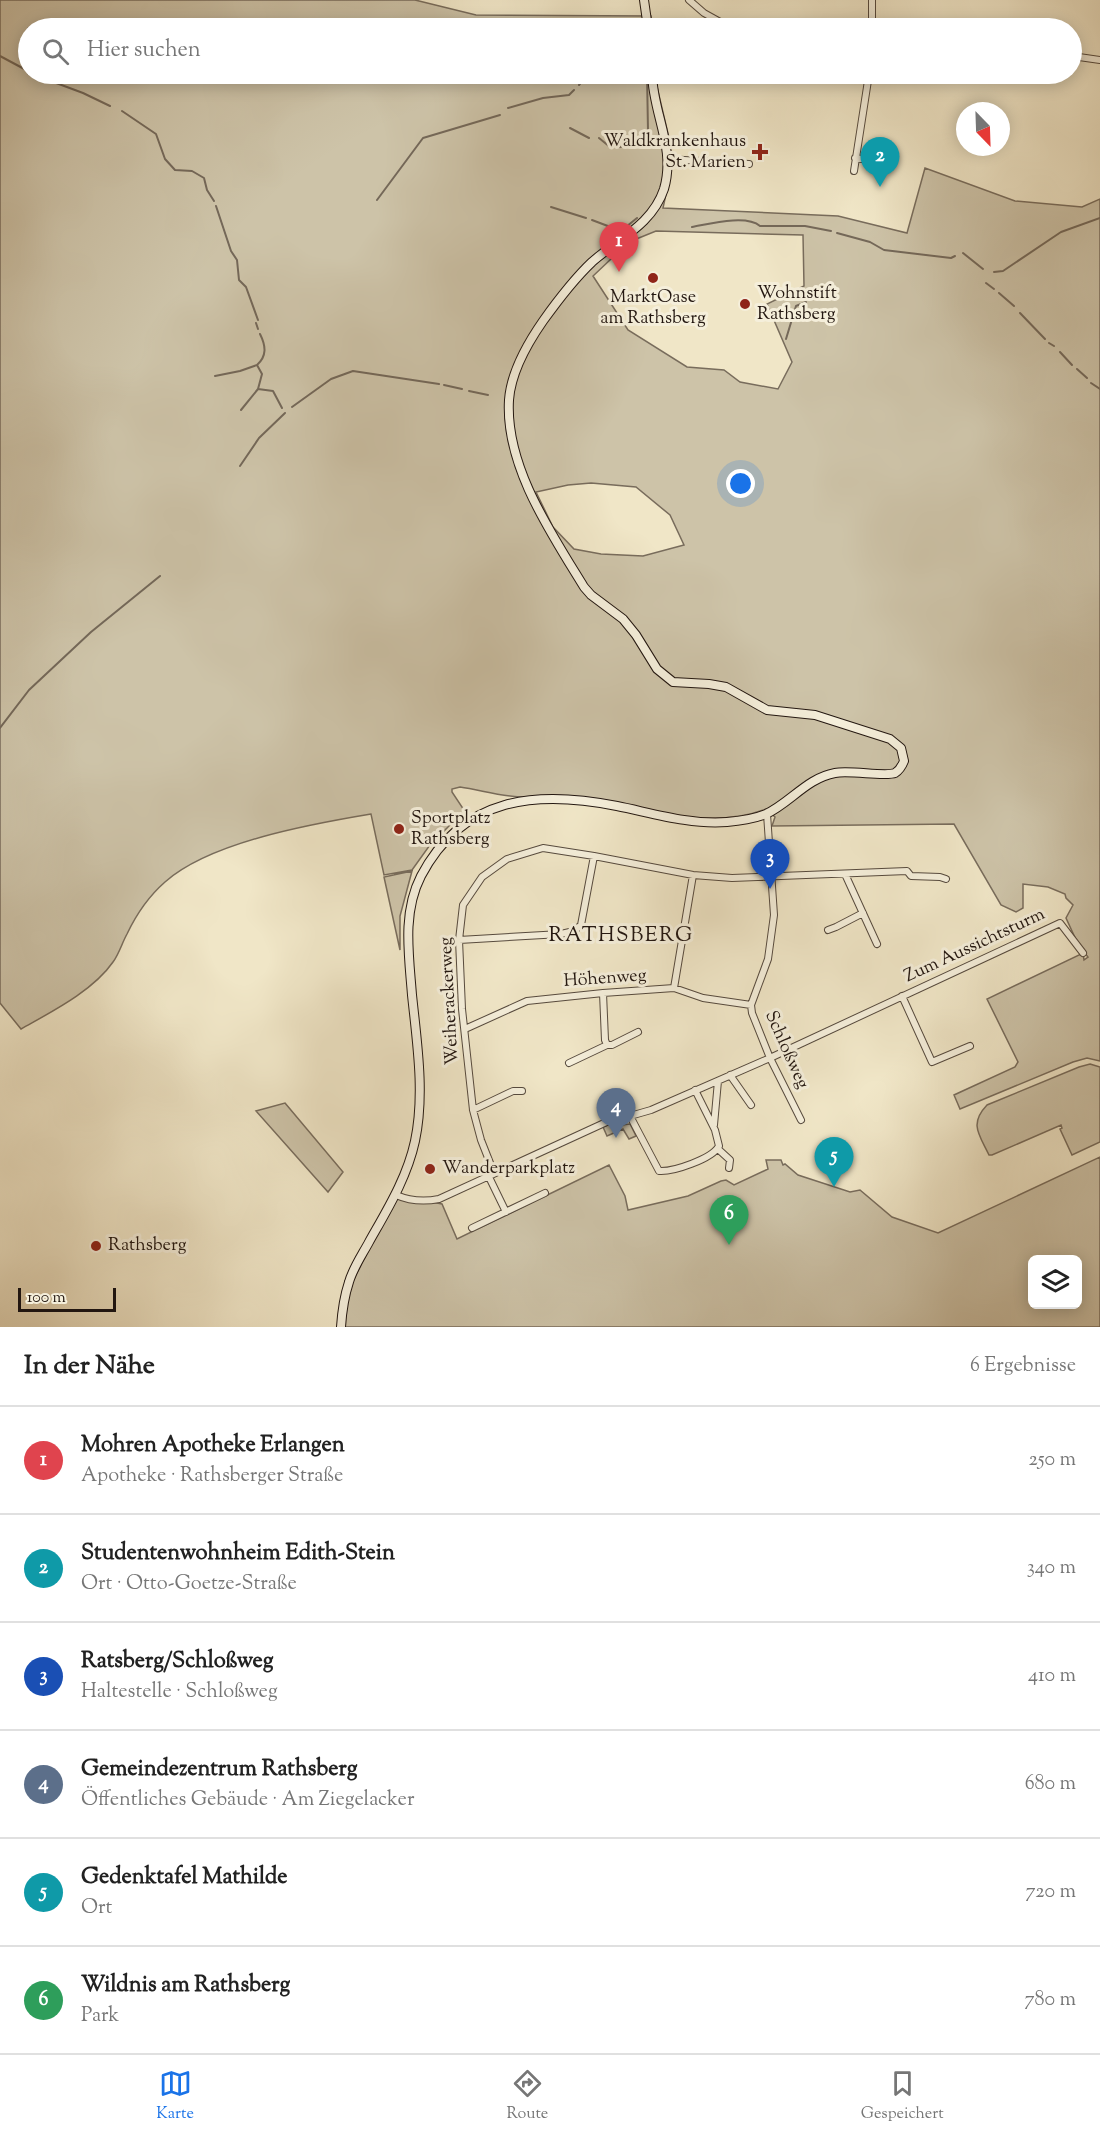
<!DOCTYPE html>
<html lang="de">
<head>
<meta charset="utf-8">
<style>
  body { margin:0; font-family:"Sorts Mill Goudy",serif; background:#f2f2f2; color:#222 }
  .controls { position:absolute; right:18px; bottom:18px; display:grid; overflow:hidden; border-radius:9px; box-shadow:0 3px 15px #0003 }
  .controls button { width:54px; height:54px; display:grid; place-items:center; padding:0; border:0; border-bottom:2px solid #e0e0e0; background:#fff; color:#222; font:30px sans-serif }
  .compass { position:absolute; left:956px; top:102px; width:54px; height:54px; border-radius:50%; background:#fff; box-shadow:0 3px 15px #0003; rotate:157deg }
  .scale { position:absolute; left:18px; bottom:15px; width:98px; box-sizing:border-box; padding-left:6px; border:3px solid #221610; border-top:0; font-size:16px; line-height:21px; white-space:nowrap; color:#221610; -webkit-text-stroke:4px #f5efdb; paint-order:stroke }
  .you { position:absolute; left:741px; top:484px; width:21px; height:21px; margin:-15px; border:4px solid #fff; border-radius:50%; background:#1a73e8; box-shadow:0 0 0 9px #1a73e833 }
  .badge { display:grid; place-items:center; width:39px; height:39px; border-radius:50%; background:#1a73e8; color:#fff; font-size:20px; font-weight:700 }
  .pin { position:absolute; translate:-50% -50px; filter:drop-shadow(0 2px 3px #0008) }
  .pin::after { content:''; position:absolute; top:32px; width:21px; height:18px; background:inherit; clip-path:polygon(0 0,100% 0,50% 100%) }
  .list { margin:0; padding:0; list-style:none }
  h2 { display:flex; justify-content:space-between; align-items:center; height:78px; margin:0; padding:0 24px; font-size:26px }
  h2 small { font-size:20px; font-weight:400; color:#767676 }
  .list li { display:grid; grid-template-columns:39px 1fr auto; gap:18px; align-items:center; box-sizing:border-box; height:108px; padding:0 24px; border-top:2px solid #e0e0e0 }
  .list b { display:block; font-size:22px; white-space:nowrap }
  .list p { margin:0; font-size:20px; white-space:nowrap; color:#767676 }
  .list em { font-size:20px; font-style:normal; color:#767676 }
  .icon { flex:none; width:33px; height:33px; fill:none; stroke:currentColor; stroke-width:2; stroke-linecap:round; stroke-linejoin:round }
  .map { position:relative; flex:none; width:1100px; height:1327px; overflow:hidden }
  .search { position:absolute; background:#fff; box-shadow:0 3px 15px #0003; left:18px; right:18px; top:18px; height:66px; display:flex; align-items:center; gap:15px; box-sizing:border-box; padding:0 21px; border-radius:33px; color:#767676; font-size:22px }
  .sheet { height:726px; background:#fff }
  nav { display:flex; justify-content:space-around; align-items:center; box-sizing:border-box; height:84px; border-top:2px solid #e0e0e0; background:#fff; font-size:16px; color:#767676 }
  nav a { display:grid; justify-items:center; gap:3px }
  nav .on { color:#1a73e8 }
  .map>svg:first-child { display:block }
  .green { fill:#cdc3a8; stroke:#786c5c; stroke-width:1.5; fill-rule:evenodd }
  .lines { fill:none; stroke-linecap:round; stroke-linejoin:round }
  .stream { stroke:#746859; stroke-width:2 }
  .street-casing { stroke:#564a3e; stroke-width:8 }
  .secondary-casing { stroke:#221610; stroke-width:10 }
  .street { stroke:#f5efdb; stroke-width:6 }
  .secondary { stroke:#f5efdb; stroke-width:8 }
  .poi-dot { fill:#8f2418; stroke:#f5efdb; stroke-width:2 }
  .labels { text-anchor:middle; dominant-baseline:central; stroke-width:6; stroke-linejoin:round; paint-order:stroke }
  .poi-label { font-size:18px; fill:#221610; stroke:#f5efdb; text-anchor:start }
  .street-label { font-size:18px; fill:#221610; stroke:#f5efdb }
  .quarter-label { font-size:21px; letter-spacing:1.5px; fill:#221610; stroke:#f5efdb }
</style>
</head>
<body>
<div class="map">
<svg width="1100" height="1327" viewBox="0 0 1100 1327">
  <rect width="100%" height="100%" fill="#f0e6c7"/>
  <filter id="stains"><feTurbulence type="fractalNoise" baseFrequency=".00333" numOctaves="4"/><feColorMatrix values="0 0 0 0 .2 0 0 0 0 .09 0 0 0 0 .02 0 0 0 .5 -.17"/></filter>
  <radialGradient id="worn" r=".72"><stop offset=".6" stop-color="#630" stop-opacity="0"/><stop offset="1" stop-color="#630" stop-opacity=".3"/></radialGradient>
  <!-- green -->
  <path class="green" d="M0,0H415L476,15L651,16L652,28H28V74H654L669,138L672,166L663,208L838,216L907,233L925,168L1015,201L1082,207L1100,199V1061L1087,1058L1073,1062L960,1109L954,1095L1015,1067L1018,1062L987,999L1083,953L1084,960L1088,957L1078,944L1066,918L1073,905L1066,898L1065,894L1048,887L1023,884V908L1016,912L1001,905L954,824L772,826L775,817L766,809C704,833 633,804 570,796C553,794 537,798 520,797C500,796 480,790 460,787L452,789V792L466,813L449,826L431,844L427,837L430,845L412,870L384,875L371,814C311,824 210,842 165,882C149,896 136,915 127,934C122,943 119,954 113,962C93,991 51,1012 21,1029L0,1003ZM656,231L803,235L804,286L767,304L792,362L778,389L740,382L724,370L687,367L628,330L593,276L629,242ZM591,483L636,487L670,515L684,545L643,556L601,554L574,549L553,527L536,492L568,485Z
    M412,871L400,916V950L384,877Z
    M1090,1064L1100,1067V1142L1072,1155L1060,1129L1062,1128L1061,1125L992,1155H989C979,1134 969,1124 987,1105L1079,1067Z
    M285,1103L343,1172L328,1192L256,1111Z
    M617,1121L622,1125L630,1124L636,1136L629,1139L623,1129L607,1136L603,1127Z
    M1100,1157V1327H341L345,1297L396,1195L442,1204L457,1239L609,1165L625,1196L628,1210L688,1196L721,1181L726,1180L734,1185L768,1169L766,1160H781L783,1165L785,1164L798,1175L850,1192L860,1190L892,1217L938,1233ZM1032,1260H1078V1304H1032Z"/>
  <g class="lines">
    <!-- stream -->
    <path class="stream" d="M0,56L28,71
      M32,74L83,93L110,106
      M647,74L648,131
      M579,85L588,74
      M508,108L543,98L569,95L574,90
      M122,111L156,134L165,159L175,170L192,171L204,178L207,190L214,201
      M570,128L589,138
      M599,138L610,147
      M616,147H640L651,143
      M377,200L423,138L500,115
      M216,206L231,251L237,260L239,280L246,287L258,320
      M551,207L586,218
      M592,220L621,231L637,218
      M692,227C709,224 746,214 760,226H805L831,231
      M837,233L870,242L884,250L951,258L955,256
      M963,253L983,269
      M994,272L1003,271L1061,232L1100,218
      M986,283L994,289
      M999,293L1014,306
      M1020,313L1045,339
      M256,323L258,329
      M260,334C266,346 267,356 257,365L262,374L258,389L273,391L282,408
      M786,339L796,306L806,302
      M1049,343L1054,346
      M1060,352L1072,365
      M1077,369L1087,378
      M215,376L240,371L257,365
      M1091,383L1100,389
      M444,385L462,389
      M469,391L488,395
      M292,407L331,379L353,371L439,384
      M241,410L258,389
      M240,466L259,438L285,413
      M0,728L29,690L91,632L160,576"/>
    <defs>
      <path id="street" d="M689,0L704,13L731,28
        M872,28V0
        M1072,56L1100,60
        M855,158L891,163
        M668,159L749,164
        M854,171L869,74
        M767,814L774,915L768,959L751,1005L752,1013L770,1058L801,1120
        M845,874L877,944
        M828,930L836,927L863,913
        M459,940L561,934L574,931L581,925L594,856
        M674,988L693,875
        M902,996L932,1062L970,1046
        M465,1029L527,1001L603,993L674,988L703,998L751,1005
        M607,1045H612L638,1032
        M569,1063L607,1045L605,1040L603,993
        M730,1075L751,1105
        M473,1110L513,1091H522
        M630,1116L659,1171C673,1172 712,1159 719,1146L715,1130L695,1090
        M714,1125L718,1081
        M718,1149L730,1160L729,1168
        M494,1173L481,1140L473,1110L462,1009L459,940L463,905L482,877L507,859L543,848L594,856L693,875L732,878L907,871L911,876L940,877L946,879
        M489,1177L506,1212
        M396,1195C410,1201 424,1202 439,1199L613,1119L630,1116L651,1110L770,1058L1060,923L1083,953
        M472,1228L545,1193"/>
      <path id="secondary" d="M644,0L648,28
        M341,1327C342,1312 344,1297 349,1282C353,1268 362,1255 369,1242C387,1210 407,1178 415,1141C425,1094 417,1043 412,995C409,955 402,913 421,876C463,796 537,790 617,806C652,813 690,825 727,822C740,821 754,819 766,814C790,803 807,778 835,773C850,770 886,777 895,773C900,770 902,766 904,761L901,748L890,739L815,715L767,710L726,687L709,684L673,682L657,669L636,635L623,619L591,595L584,587C551,533 505,466 509,400C511,372 527,344 543,321C558,300 573,280 592,262C618,239 652,225 664,189C676,148 653,114 652,74"/>
    </defs>
    <!-- street casing -->
    <use href="#street" class="street-casing"/>
    <!-- secondary casing -->
    <use href="#secondary" class="secondary-casing"/>
    <!-- street -->
    <use href="#street" class="street"/>
    <!-- secondary -->
    <use href="#secondary" class="secondary"/>
  </g>
  <!-- markers -->
  <g class="poi-dot">
    <path d="M757 143h6v6h6v6h-6v6h-6v-6h-6v-6h6z"/>
    <circle cx="653" cy="278" r="6"/>
    <circle cx="745" cy="304" r="6"/>
    <circle cx="399" cy="829" r="6"/>
    <circle cx="430" cy="1169" r="6"/>
    <circle cx="96" cy="1246" r="6"/>
  </g>
  <g class="labels">
    <!-- poi labels -->
    <g class="poi-label">
      <text x="746" y="142" text-anchor="end">Waldkrankenhaus<tspan x="746" dy="21">St. Marien</tspan></text>
      <text x="757" y="294">Wohnstift<tspan x="757" dy="21">Rathsberg</tspan></text>
      <text x="653" y="298" text-anchor="middle">MarktOase<tspan x="653" dy="21">am Rathsberg</tspan></text>
      <text x="411" y="819">Sportplatz<tspan x="411" dy="21">Rathsberg</tspan></text>
      <text x="442" y="1169">Wanderparkplatz</text>
      <text x="108" y="1246">Rathsberg</text>
    </g>
    <!-- street labels -->
    <g class="street-label">
      <text transform="translate(975 946) rotate(-25)">Zum Aussichtsturm</text>
      <text transform="translate(605 979) rotate(-4)">Höhenweg</text>
      <text transform="translate(450 1001) rotate(-93)">Weiherackerweg</text>
      <text transform="translate(786 1050) rotate(66)">Schloßweg</text>
    </g>
    <!-- quarter labels -->
    <g class="quarter-label">
      <text x="621" y="936">RATHSBERG</text>
    </g>
  </g>
  <rect width="100%" height="100%" filter="url(#stains)"/>
  <rect width="100%" height="100%" fill="url(#worn)"/>
</svg>
<div class="controls">
<button><svg class="icon" aria-label="layers" viewBox="0 0 24 24"><path d="M12 4l9 5-9 5-9-5zM3 14l9 5 9-5"/></svg></button>
</div>
<svg class="compass" viewBox="-18 -18 36 36"><path d="M0-13l5 13h-10z" fill="#e53935"/><path d="M0 13l5-13h-10z" fill="#767676"/></svg>
<div class="scale">100 m</div>
<div class="you"></div>
<div class="pin badge" style="left:619px;top:272px;background:#e0444e">1</div>
<div class="pin badge" style="left:880px;top:187px;background:#0f9aa8">2</div>
<div class="pin badge" style="left:770px;top:889px;background:#1a4fb4">3</div>
<div class="pin badge" style="left:616px;top:1138px;background:#5c6f8a">4</div>
<div class="pin badge" style="left:834px;top:1187px;background:#0f9aa8">5</div>
<div class="pin badge" style="left:729px;top:1245px;background:#2e9e5b">6</div>
<div class="search"><svg class="icon" aria-label="search" viewBox="0 0 24 24"><circle cx="10" cy="10" r="6"/><path d="M15 15l6 6"/></svg>Hier suchen</div>
</div>
<section class="sheet">
<h2>In der Nähe<small>6 Ergebnisse</small></h2>
<ul class="list">
<li><span class="badge" style="background:#e0444e">1</span><div><b>Mohren Apotheke Erlangen</b><p>Apotheke · Rathsberger Straße</p></div><em>250 m</em></li>
<li><span class="badge" style="background:#0f9aa8">2</span><div><b>Studentenwohnheim Edith-Stein</b><p>Ort · Otto-Goetze-Straße</p></div><em>340 m</em></li>
<li><span class="badge" style="background:#1a4fb4">3</span><div><b>Ratsberg/Schloßweg</b><p>Haltestelle · Schloßweg</p></div><em>410 m</em></li>
<li><span class="badge" style="background:#5c6f8a">4</span><div><b>Gemeindezentrum Rathsberg</b><p>Öffentliches Gebäude · Am Ziegelacker</p></div><em>680 m</em></li>
<li><span class="badge" style="background:#0f9aa8">5</span><div><b>Gedenktafel Mathilde</b><p>Ort</p></div><em>720 m</em></li>
<li><span class="badge" style="background:#2e9e5b">6</span><div><b>Wildnis am Rathsberg</b><p>Park</p></div><em>780 m</em></li>
</ul>
</section>
<nav>
<a class="on"><svg class="icon" aria-label="map" viewBox="0 0 24 24"><path d="M3 6l6-2 6 2 6-2v14l-6 2-6-2-6 2zM9 4v14M15 6v14"/></svg>Karte</a>
<a><svg class="icon" aria-label="directions" viewBox="0 0 24 24"><path d="M12 3l9 9-9 9-9-9zM9 14v-3h6M13 9l2 2-2 2"/></svg>Route</a>
<a><svg class="icon" aria-label="saved" viewBox="0 0 24 24"><path d="M7 4h10v16l-5-4-5 4z"/></svg>Gespeichert</a>
</nav>
</body>
</html>
